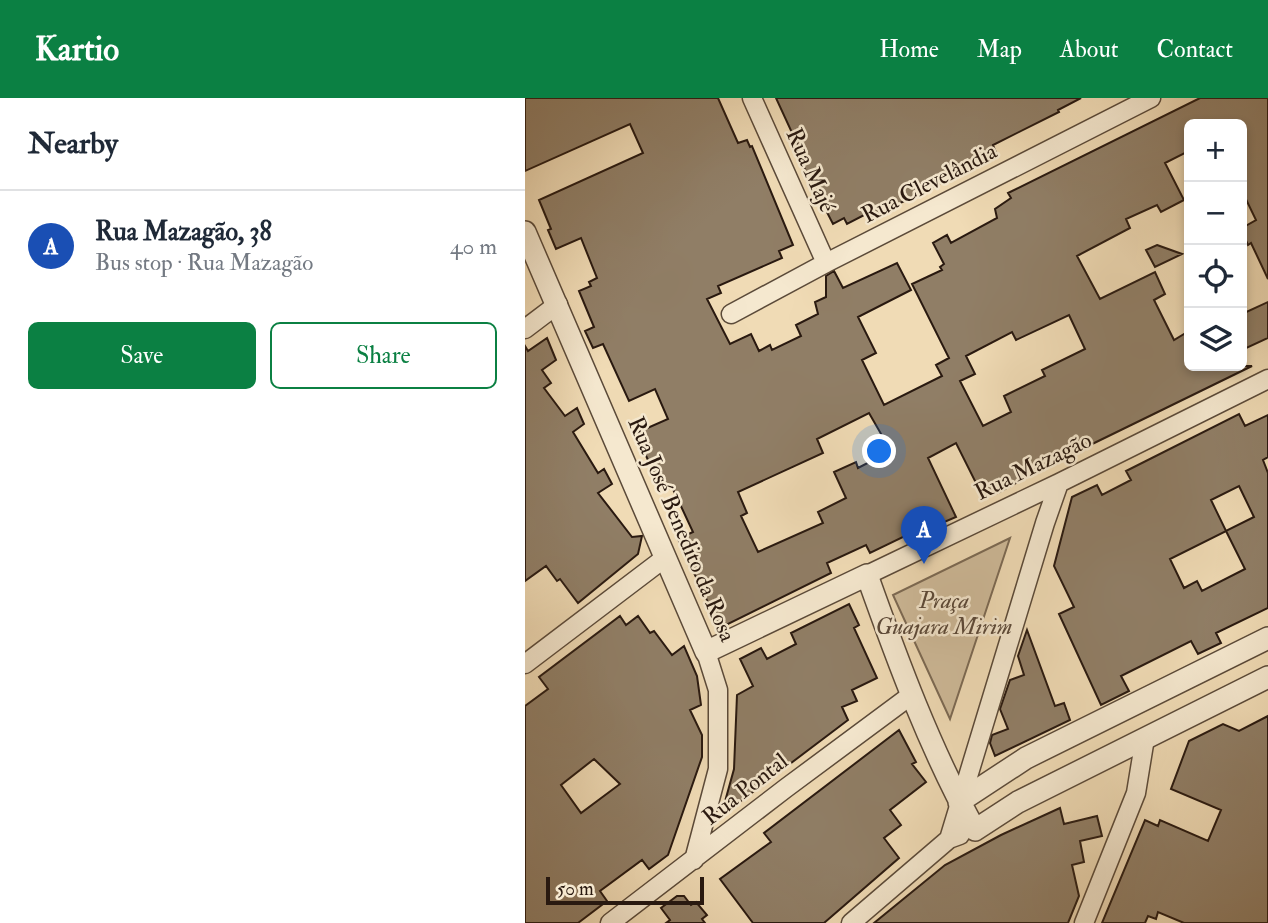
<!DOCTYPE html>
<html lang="en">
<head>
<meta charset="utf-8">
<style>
  body { margin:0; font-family:"IM FELL Double Pica",serif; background:#f6f6f7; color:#1f2937 }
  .controls { position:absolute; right:21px; top:21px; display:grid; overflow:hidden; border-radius:10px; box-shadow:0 4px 10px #0003 }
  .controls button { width:63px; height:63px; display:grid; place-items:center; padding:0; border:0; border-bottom:2px solid #e0e1e3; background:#fff; color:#1f2937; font:35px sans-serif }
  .scale { position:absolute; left:21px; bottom:18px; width:158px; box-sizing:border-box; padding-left:7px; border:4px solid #291910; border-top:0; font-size:19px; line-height:24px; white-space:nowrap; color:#291910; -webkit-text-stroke:5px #f5e8cf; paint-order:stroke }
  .you { position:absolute; left:355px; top:354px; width:24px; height:24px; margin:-18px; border:5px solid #fff; border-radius:50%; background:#1a73e8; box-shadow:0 0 0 10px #1a73e833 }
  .badge { display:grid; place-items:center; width:46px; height:46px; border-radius:50%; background:#0b8043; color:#fff; font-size:23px; font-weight:700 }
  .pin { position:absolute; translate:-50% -58px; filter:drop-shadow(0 2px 4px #0008) }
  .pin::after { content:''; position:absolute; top:37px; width:24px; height:21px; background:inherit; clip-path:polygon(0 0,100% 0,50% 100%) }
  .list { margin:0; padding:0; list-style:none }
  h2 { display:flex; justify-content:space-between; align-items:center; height:91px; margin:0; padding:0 28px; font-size:30px }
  h2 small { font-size:23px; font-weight:400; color:#747a83 }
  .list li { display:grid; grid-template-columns:46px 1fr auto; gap:21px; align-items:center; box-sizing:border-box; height:112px; padding:0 28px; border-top:2px solid #e0e1e3 }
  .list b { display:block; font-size:26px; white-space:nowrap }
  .list p { margin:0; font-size:23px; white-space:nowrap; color:#747a83 }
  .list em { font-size:23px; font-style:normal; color:#747a83 }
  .actions { display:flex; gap:14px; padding:21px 28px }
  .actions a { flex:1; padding:16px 0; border:2px solid #0b8043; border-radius:10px; text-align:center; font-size:24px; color:#0b8043 }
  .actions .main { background:#0b8043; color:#fff }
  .icon { flex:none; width:38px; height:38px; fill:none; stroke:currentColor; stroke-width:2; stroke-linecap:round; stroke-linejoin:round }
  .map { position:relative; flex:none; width:743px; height:825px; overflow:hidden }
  header { display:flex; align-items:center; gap:42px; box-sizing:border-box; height:98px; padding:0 35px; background:#0b8043; color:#fff }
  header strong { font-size:33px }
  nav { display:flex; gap:38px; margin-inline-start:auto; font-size:24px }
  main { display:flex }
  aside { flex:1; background:#fff }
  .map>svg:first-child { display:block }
  .green { fill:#ceba99; stroke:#7c6a54; stroke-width:2 }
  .building { fill:#907e66; stroke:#291910; stroke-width:2; fill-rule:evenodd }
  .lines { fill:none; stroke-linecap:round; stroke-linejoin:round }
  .minor-casing { stroke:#5b4a39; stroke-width:21 }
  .tertiary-casing { stroke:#5b4a39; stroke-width:24 }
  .minor { stroke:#f5e8cf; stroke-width:18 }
  .tertiary { stroke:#f5e8cf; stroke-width:21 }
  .labels { text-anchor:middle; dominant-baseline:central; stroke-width:5; stroke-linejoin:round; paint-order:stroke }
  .street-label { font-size:23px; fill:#291910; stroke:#f5e8cf }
  .park-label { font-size:23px; font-style:italic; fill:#5b4939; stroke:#f5e8cf }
</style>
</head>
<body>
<header>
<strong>Kartio</strong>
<nav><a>Home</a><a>Map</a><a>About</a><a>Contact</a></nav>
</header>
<main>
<aside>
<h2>Nearby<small></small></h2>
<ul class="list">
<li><span class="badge" style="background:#1a4fb4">A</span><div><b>Rua Mazagão, 38</b><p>Bus stop · Rua Mazagão</p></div><em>40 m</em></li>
</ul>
<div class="actions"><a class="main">Save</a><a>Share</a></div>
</aside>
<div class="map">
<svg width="743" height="825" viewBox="0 0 743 825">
  <rect width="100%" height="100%" fill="#f0dbb5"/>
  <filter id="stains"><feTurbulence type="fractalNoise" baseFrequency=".00286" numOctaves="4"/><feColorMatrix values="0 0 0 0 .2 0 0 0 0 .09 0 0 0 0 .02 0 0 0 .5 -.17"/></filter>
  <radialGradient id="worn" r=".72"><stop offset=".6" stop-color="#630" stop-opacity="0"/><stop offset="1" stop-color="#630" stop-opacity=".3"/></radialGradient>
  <!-- green -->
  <path class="green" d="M485,440L425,621L368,497Z"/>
  <!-- building -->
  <path class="building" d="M0,0H193L213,45L222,42L225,49L227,48L268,147L254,153L257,160L193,188L196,195L182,201L205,246L226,236L234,253L245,247L247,252L276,238L271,227L293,216L290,204L301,199V178L309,173L318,190L372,165L386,192L333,219L351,255L337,262L359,307L417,278L411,267L424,260L387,186L417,172L415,169L419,166L408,145L422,137L426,145L472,120L470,111L486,100L483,95L675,0H743V181L726,145L723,147L717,134V130L731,122L717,93V26H664V53L640,65L659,102L636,114L632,107L601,121L605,130L552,158L575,201L630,174L640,196L629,202L649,242L664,233V268H727L514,372L473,395L471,392L458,399L431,345L403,360L431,419L417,425L415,421L345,455L341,447L302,465L306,475L195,530L153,441L168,434L147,389L137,394L111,335L143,321L130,291L104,303L78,246L68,250L60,233L69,229L54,193L66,188L64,184L72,180L56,140L31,151L23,132L26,131L14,102L118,55L105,26L0,73ZM544,217L560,251L517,272L520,278L479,298L486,314L458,328L435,283L450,276L441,258L487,234L491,242ZM344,315L363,348L364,354L333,370L331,364L309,374L321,400L293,414L298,425L233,454L216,418L222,415L213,394L298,355L292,341Z
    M251,0H556L533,12L534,14L468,47L472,57L345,120L343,115L322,126L319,120L308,126L271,54L275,52Z
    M632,147L657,156L630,169L621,152Z
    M743,204V240L717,252V216Z
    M22,240L31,262L17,272L26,285L19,290L40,318L52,310L59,326L48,334L73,375L79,371L87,386L73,395L107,439L117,438L113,456L53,505L35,481L32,483L21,468L0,483V248L3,253Z
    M714,316L720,328L743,317V359L738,362L743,375V510L691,535L696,545L673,556L666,543L596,578L604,593L576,607L534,516L549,509L529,468L547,399L572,387L577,397L606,382L601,373ZM714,388L729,419L701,433L686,402ZM701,433L720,471L677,493L672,483L659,490L645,461Z
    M324,506L334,527L329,530L352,580L327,592L332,603L317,609L323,622L196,718L209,671L212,597L228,588L215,561L236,550L242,561L271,546L266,535Z
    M95,518L101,527L113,518L125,535L129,533L147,557L159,548L172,578L176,607L165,612L177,637V659L143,757L124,771L117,762L75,793L82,803L53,825H0V608L23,591L14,579ZM69,661L95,686L56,715L36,687Z
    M502,532L530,608L539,605L545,622L470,658L465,645L467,637L483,631L475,611L485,582L499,577L493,558Z
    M743,618V825H659L633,814L631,821L623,818L620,825H577L620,722L633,728L635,722L683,743L696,712L646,691L664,643L698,626L714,633Z
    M374,632L391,664L387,666L401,684L365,712L376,727L359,740L374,760L299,825H228L195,781L246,744L239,735Z
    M535,710L539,726L572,718L577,738L555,743L559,764L547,767L554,798L543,825H349L420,767L476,737Z
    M152,798H159L166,807L171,804L182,817L177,821L180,825H141L145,822L136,810Z"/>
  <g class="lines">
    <defs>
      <path id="minor" d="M227,0L301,165
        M206,216L301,165L626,0
        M0,231L33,206
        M342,477L534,385L743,281
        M0,566L141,459
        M424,741L520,425L534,385
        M169,762L193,671V592L181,554
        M85,825L261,690L385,598
        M326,825L424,741L435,737
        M559,825L611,695L620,640"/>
      <path id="tertiary" d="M0,134L181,554L342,477C373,564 405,651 450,732L493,704L743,579
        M434,704L501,660L743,540"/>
    </defs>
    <!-- minor casing -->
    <use href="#minor" class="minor-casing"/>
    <!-- tertiary casing -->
    <use href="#tertiary" class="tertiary-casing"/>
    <!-- minor -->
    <use href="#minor" class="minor"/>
    <!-- tertiary -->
    <use href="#tertiary" class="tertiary"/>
  </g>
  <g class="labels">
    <!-- street labels -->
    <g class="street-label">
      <text transform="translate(286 72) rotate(66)">Rua Majé</text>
      <text transform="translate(404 85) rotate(-27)">Rua Clevelândia</text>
      <text transform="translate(508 368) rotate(-26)">Rua Mazagão</text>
      <text transform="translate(157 431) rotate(67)">Rua José Benedito da Rosa</text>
      <text transform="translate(220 691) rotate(-38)">Rua Pontal</text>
    </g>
    <!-- park labels -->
    <g class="park-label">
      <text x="419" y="502">Praça<tspan x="419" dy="26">Guajara Mirim</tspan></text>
    </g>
  </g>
  <rect width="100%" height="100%" filter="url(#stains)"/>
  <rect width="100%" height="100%" fill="url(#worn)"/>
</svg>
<div class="controls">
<button>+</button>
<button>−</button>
<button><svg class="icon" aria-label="locate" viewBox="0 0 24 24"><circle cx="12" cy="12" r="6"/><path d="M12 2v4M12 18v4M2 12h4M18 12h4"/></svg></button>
<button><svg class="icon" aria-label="layers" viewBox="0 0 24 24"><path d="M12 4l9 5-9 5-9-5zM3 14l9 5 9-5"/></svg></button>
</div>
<div class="scale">50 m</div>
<div class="you"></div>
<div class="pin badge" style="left:399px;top:466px;background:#1a4fb4">A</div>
</div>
</main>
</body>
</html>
